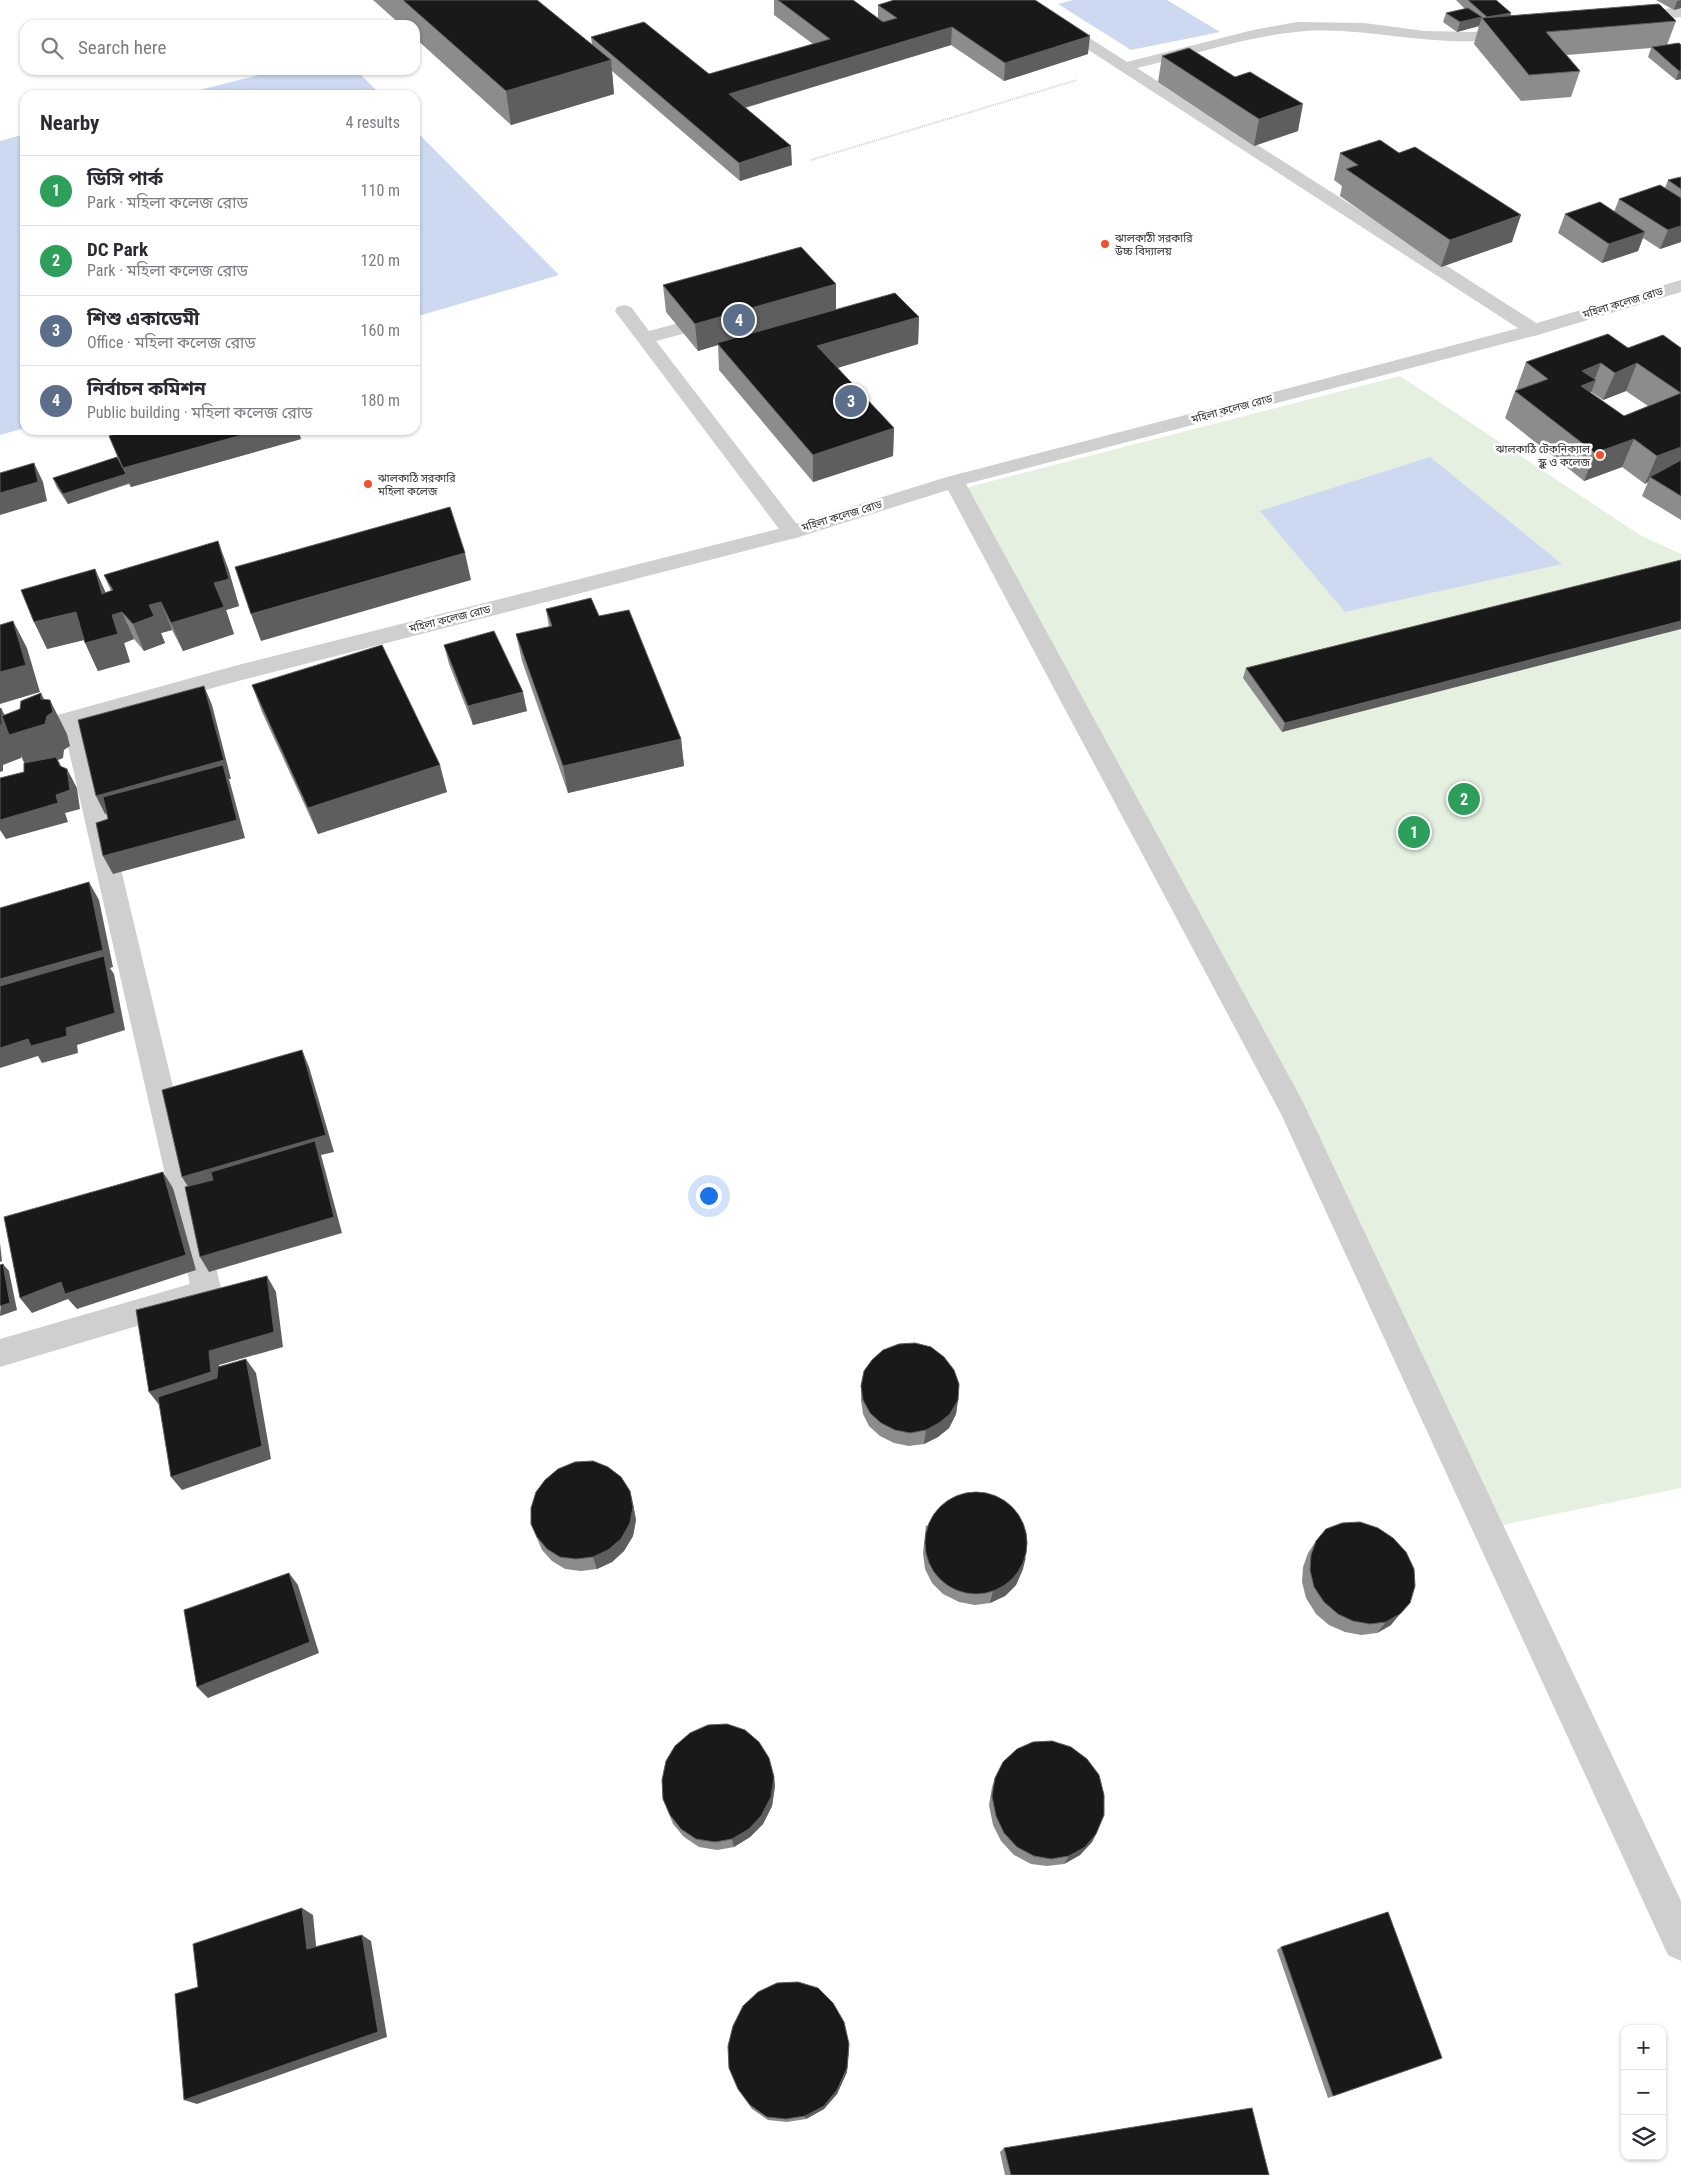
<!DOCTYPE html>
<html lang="en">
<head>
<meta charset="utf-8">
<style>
  body { margin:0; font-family:"Roboto Condensed","Noto Sans Bengali",sans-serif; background:#f2f2f3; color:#2b2b33 }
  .controls { position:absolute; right:15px; bottom:15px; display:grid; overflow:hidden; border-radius:10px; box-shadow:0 1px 4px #0004 }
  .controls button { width:45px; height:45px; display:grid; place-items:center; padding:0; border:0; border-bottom:1px solid #e1e1e2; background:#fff; color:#2b2b33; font:25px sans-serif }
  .you { position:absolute; left:708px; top:1195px; width:18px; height:18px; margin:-12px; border:4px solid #fff; border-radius:50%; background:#1a73e8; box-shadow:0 0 0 8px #1a73e833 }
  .badge { display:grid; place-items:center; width:32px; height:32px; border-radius:50%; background:#f34f2b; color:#fff; font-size:16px; font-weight:700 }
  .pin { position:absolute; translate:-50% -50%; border:2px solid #fff; box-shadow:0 1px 5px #0006 }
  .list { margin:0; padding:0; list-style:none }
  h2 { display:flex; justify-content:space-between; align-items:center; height:65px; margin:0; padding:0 20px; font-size:21px }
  h2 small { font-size:16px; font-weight:400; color:#7c7c81 }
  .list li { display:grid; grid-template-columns:32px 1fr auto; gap:15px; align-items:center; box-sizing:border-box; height:70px; padding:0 20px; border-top:1px solid #e1e1e2 }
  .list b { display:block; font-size:19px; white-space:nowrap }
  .list p { margin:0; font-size:16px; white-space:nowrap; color:#7c7c81 }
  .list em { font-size:16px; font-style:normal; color:#7c7c81 }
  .icon { flex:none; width:28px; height:28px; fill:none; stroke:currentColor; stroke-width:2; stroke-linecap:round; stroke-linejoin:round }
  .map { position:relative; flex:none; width:1681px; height:2175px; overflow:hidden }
  .search { position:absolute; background:#fff; box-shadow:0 1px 4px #0004; left:20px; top:20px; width:400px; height:55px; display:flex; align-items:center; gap:12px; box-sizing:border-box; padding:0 18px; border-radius:15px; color:#7c7c81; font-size:19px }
  .panel { position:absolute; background:#fff; box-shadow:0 1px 4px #0004; left:20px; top:90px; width:400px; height:345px; border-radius:15px }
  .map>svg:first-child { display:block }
  .green { fill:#e5f0e0 }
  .water { fill:#ccd9f0 }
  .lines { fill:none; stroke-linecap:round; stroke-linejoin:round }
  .path { stroke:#cfcfcf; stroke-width:2; stroke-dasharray:1 1; stroke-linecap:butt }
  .lane { fill:#cfcfcf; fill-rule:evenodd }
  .street { fill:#cfcfcf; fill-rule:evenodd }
  .wall { fill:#8c8c8c; fill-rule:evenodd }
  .shaded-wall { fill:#5e5e5e }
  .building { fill:#191919; stroke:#5e5e5e; fill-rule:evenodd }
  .poi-dot { fill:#f34f2b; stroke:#fff; stroke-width:2 }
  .labels { text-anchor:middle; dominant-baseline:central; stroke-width:5; stroke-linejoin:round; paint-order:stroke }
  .far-poi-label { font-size:11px; fill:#323232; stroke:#fff; text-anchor:start }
  .far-street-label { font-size:11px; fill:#323232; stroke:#fff }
</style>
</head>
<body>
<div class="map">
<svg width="1681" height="2175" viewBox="0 0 1681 2175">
  <rect width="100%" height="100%" fill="#fff"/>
  <!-- green -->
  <path class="green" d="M1400,376L1640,535L1681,554V1488L1488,1528L1293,1110L965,488Z"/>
  <!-- water -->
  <path class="water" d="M1073,0H1167L1220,32L1131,50L1058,4Z
    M279,70H356L381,95H180Z
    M415,130L559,275L415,317Z
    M25,134V428L0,435V141Z
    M1430,457L1562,564L1345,612L1260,511Z"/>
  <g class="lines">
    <!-- path -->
    <path class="path" d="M811,160L1077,80"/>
    <!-- lane -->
    <path class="lane" d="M1681,7V17L1631,23L1626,21L1623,18L1626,15L1631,13Z
      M1058,19L1063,21L1127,62L1253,30L1297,22L1364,23L1425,31L1473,32L1514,27L1519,29L1522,32L1519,35C1444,54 1371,24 1296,32C1244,37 1189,56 1137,68L1541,326L1543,330L1541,334L1534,336L1527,334L1053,27L1050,24L1053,21Z
      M624,305L631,307L649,331L679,323L686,325L688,329L686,333L656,341L799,527L803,532L799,537L792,539L785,537L615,311L617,307Z"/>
    <!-- street -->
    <path class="street" d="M1681,280V292L1541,334L966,484L1303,1102L1681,1901V1961L1668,1955L1281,1114L948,490L799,537L238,681L86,723L222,1292L218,1301L207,1305L0,1367V1339L190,1284L64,729L0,747V731L238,665L786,527L947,477L1527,326Z"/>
  </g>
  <!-- wall -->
  <path class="wall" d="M373,0H537L592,45L591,37L709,74L813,44L774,15V0H853L878,18V5L1088,54L1004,81L951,45L745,108L792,165L740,181L612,71L614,94L511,125L415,38V25H401Z
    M1456,0H1496L1510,16L1676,21L1667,45H1681V79L1676,80L1648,57L1651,48L1567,55L1580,71L1571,97L1521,101L1474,44L1480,22L1479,26L1457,32L1443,22L1446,13L1465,9Z
    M1656,0H1681V8L1674,10Z
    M1162,56L1235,77L1298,131L1254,146L1158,82Z
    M1340,153L1512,242L1441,267L1340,196L1342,186L1334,180Z
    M1681,177V242L1660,249L1643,238L1638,251L1602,263L1558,233L1565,214L1614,212L1619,199L1665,188L1668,180Z
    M836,284V309L919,317L918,344L837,368L894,428L893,456L813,482L719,370L718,345L698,351L666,312L663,285Z
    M1628,348H1681V520L1642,496L1648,482L1645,484L1622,467L1584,481L1505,418L1515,391L1516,390L1526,362ZM1626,391L1648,406L1624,416L1591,393V392L1603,400Z
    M129,430H298L301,439L131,487L129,484L68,504L57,488L53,478L121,466L109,436Z
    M1681,560L1282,732L1243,678L1246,668Z
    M228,568L239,606L226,610L234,634L183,651L172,630L161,633L165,643L144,651L134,639L124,643L130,662L98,671L84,640L47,649L95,569L106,593L111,591L104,575Z
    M546,609L599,616L681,739L684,766L568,793L522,661L516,634L549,627Z
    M444,645L527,711L473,725L449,664Z
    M252,685L447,792L318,834L262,712Z
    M861,1386L958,1400L956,1414L949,1428L938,1437L924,1444L909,1446L894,1443L880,1436L869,1426L863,1414L861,1400Z
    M633,1504L636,1520L633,1536L624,1551L612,1562L597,1569L581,1571L565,1569L552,1561L542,1550L531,1524Z
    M926,1525L1023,1569L1016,1585L1005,1596L990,1603L975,1605L959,1602L943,1594L932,1583L925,1569L923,1553Z
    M1316,1541L1391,1625L1377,1633L1361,1635L1345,1632L1329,1625L1316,1614L1306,1598L1302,1582L1303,1567L1308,1553Z
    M774,1777L775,1786L772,1806L763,1824L750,1837L734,1847L717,1850L699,1847L684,1837L673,1824L663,1799Z
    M995,1778L1096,1834L1092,1842L1080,1855L1064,1864L1047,1866L1031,1864L1014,1855L1001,1841L993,1825L989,1805L992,1787Z
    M1281,1947L1442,2058L1328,2098L1277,1950Z
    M847,2072L837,2094L824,2109L806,2119L787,2122L768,2120L752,2109L738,2089Z
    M1004,2148L1269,2175H1005L1000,2152Z"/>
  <!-- shaded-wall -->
  <path class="shaded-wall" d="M1681,0V8L1674,10L1677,1Z
    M1511,13L1509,22H1485L1487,17Z
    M1482,17L1479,26L1457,32L1460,22Z
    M952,27L951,45L730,112L729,94Z
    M1090,36L1088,54L1004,81L1005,63Z
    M611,60L614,94L511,125L506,91Z
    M1679,71H1681V79L1676,80Z
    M1303,104L1298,131L1254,146L1259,119Z
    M791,146L792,165L740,181L739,163Z
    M1521,215L1512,242L1441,267L1450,240Z
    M1681,226V242L1660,249L1668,230Z
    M1645,232L1638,251L1602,263L1609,244Z
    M836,284V311L717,343L718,345L698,351L695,324Z
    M919,317L918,344L817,374V346Z
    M1601,363L1594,381L1596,380L1585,407L1570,413L1582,371Z
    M1637,363L1626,391L1603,400L1615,373Z
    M894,428L893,456L813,482V455Z
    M260,430H298L301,439L131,487L123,468Z
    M1634,439L1622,467L1584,481L1595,453Z
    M1681,447V470L1650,477L1648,482L1645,484L1657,456Z
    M34,463L43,482L47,501L0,515V493Z
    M126,474L129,483L68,504L63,494Z
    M218,541L228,568L239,606L226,610L234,634L183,651L171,623L214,583Z
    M465,553L471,580L261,641L251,614Z
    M95,569L107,596L122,612L134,639L124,643L130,662L98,671L85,643L102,594Z
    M161,602L172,630L161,633L165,643L144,651L133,624L149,605Z
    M76,612L88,639L47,649L34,622Z
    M13,621L27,648L40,692L0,704V672Z
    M1681,621V629L1282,732L1285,723Z
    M204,686L212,705L231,779H229L245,838L113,874L103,856L227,780L105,814L96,796Z
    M523,692L527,711L473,725L468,706Z
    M41,693L51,713L50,700L67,734L70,746L64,750L63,758L58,760L66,776L67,769L77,788L80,809L65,813L68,822L6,839L0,830V820L27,769L21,756V758L3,765V771L0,772V725L1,708L14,733L41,699Z
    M681,739L684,766L568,793L563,766Z
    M440,765L447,792L318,834L308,808Z
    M89,882L99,900L113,967L110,968L114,974L125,1030L77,1045L78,1053L42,1063L38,1056L0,1068V979Z
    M302,1050L309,1067L334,1152L321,1155L342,1233L209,1272L200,1257L192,1193L182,1177Z
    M163,1172L173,1188L196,1270L77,1309L68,1299L32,1313L20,1298Z
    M0,1243L2,1261L0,1262Z
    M3,1264L9,1271L17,1310L0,1316Z
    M267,1276L276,1292L283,1347L219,1365L221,1386L160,1406L149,1392L209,1351Z
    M246,1359L256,1373L271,1459L182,1490L171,1477Z
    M958,1400L956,1414L949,1428L938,1437L924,1444L926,1430Z
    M630,1491L633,1504L636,1520L633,1536L624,1551L612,1562L597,1569L593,1557Z
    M1026,1557L1023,1569L1016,1585L1005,1596L990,1603L993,1591Z
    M289,1573L298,1585L319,1653L208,1698L197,1687Z
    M1400,1614L1391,1625L1377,1633L1386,1622Z
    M774,1777L775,1786L772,1806L763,1824L750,1837L734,1847L732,1839Z
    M1096,1834L1092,1842L1080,1855L1064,1864L1069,1856Z
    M302,1908L313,1915L317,1955L307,1949Z
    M362,1935L371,1941L387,2037L197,2104L184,2100Z
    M849,2049L847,2072L837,2094L824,2109L806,2119L805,2116Z"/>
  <!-- building -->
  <path class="building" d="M403,0H537L611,60L506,91Z
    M778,0H853L883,22L897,18L878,5L894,0H1035L1090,36L1005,63L952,27L729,94L791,146L739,163L591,37L644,22L709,74L830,39Z
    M1468,0H1496L1511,13L1487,17Z
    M1659,4L1676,21L1546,32L1580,71L1529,75L1482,18Z
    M1468,8L1482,17L1460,22L1446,13Z
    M1679,43L1681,45V71H1679L1652,47Z
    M1189,48L1235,77L1250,72L1303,104L1259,119L1162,56Z
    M1380,140L1399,153L1415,147L1521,215L1450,240L1346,169L1358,165L1340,153Z
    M1681,177V189L1668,180Z
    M1660,185L1681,198V226L1668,230L1619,199Z
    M1600,202L1645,232L1609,244L1565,214Z
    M801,247L836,284L695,324L663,285Z
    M895,293L919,317L817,346L894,428L813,455L717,343Z
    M1608,334L1628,348L1663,335L1681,348V447L1657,456L1634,439L1595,453L1515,391L1548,379L1526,362ZM1601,363L1615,373L1637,363L1681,393L1624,416L1581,386L1596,380L1582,371Z
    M129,430H260L123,468L109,436Z
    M117,457L126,474L63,494L53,478Z
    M1681,460V496L1650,477Z
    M34,463L38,482L0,493V473Z
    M450,507L465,553L251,614L235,567Z
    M218,541L229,579L214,583L224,607L171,623L161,602L149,605L154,616L133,624L122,612L112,615L118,634L85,643L76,612L34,622L21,590L95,569L102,594L113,590L104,575Z
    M1681,560V621L1285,723L1246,668Z
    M591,598L599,616L629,610L681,739L563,766L516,634L552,626L546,609Z
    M13,621L26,665L0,672V625Z
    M494,631L523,692L468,706L444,645Z
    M382,645L440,765L308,808L252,685Z
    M204,686L224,760L96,796L78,720Z
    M41,693V699L50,700L53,712L47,716L45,724L9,735L2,716L20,709L21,701Z
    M1,708L2,724L0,725V709Z
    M56,757L60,766L67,769L70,790L56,795L58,803L0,820V778L24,772V763Z
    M223,765L237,820L103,856L96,823L108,819L103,797Z
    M89,882L103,950L0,979V908Z
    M104,956L115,1013L66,1028L67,1036L31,1046L28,1039L0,1048V986Z
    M302,1050L326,1135L182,1177L162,1090Z
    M315,1141L334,1217L200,1257L185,1187L213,1180L211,1172Z
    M163,1172L186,1255L65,1294L61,1282L20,1298L4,1217Z
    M3,1264L10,1303L0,1306V1265Z
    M267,1276L274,1332L209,1351L211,1372L149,1392L136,1310Z
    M915,1343L931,1347L944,1357L954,1370L959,1384L958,1400L950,1414L939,1423L926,1430L910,1433L895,1430L881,1423L870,1413L863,1400L861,1386L864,1371L872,1360L883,1350L899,1344Z
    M246,1359L262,1446L171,1477L158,1397L217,1378L218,1367Z
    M593,1461L608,1467L621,1477L630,1491L633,1507L630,1523L621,1539L608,1550L593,1557L576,1559L560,1557L547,1549L537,1537L531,1524V1508L536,1492L545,1480L558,1469L575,1462Z
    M925 1543a51 51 0 1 1 102 0a51 51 0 1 1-102 0Z
    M1360,1522L1378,1528L1393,1538L1406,1552L1414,1569L1415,1586L1410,1603L1400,1614L1386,1622L1370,1624L1353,1621L1338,1614L1324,1602L1314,1587L1310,1570L1311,1555L1316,1541L1326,1529L1342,1523Z
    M289,1573L310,1642L197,1687L184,1610Z
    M727,1724L745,1730L759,1742L769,1758L774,1777L771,1797L761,1816L749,1829L732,1839L715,1842L696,1839L681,1829L670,1815L663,1799L662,1780L666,1761L675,1746L690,1733L708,1725Z
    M1052,1741L1071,1747L1087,1759L1099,1775L1104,1795V1815L1096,1834L1085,1847L1069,1856L1051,1859L1034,1856L1017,1847L1004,1833L996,1816L992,1796L995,1778L1003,1762L1017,1749L1033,1742Z
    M302,1908L307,1949L362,1935L378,2032L184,2100L175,1994L198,1987L193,1944Z
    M1388,1912L1442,2058L1333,2096L1281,1947Z
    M798,1982L818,1988L833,2003L844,2022L849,2044L847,2068L837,2090L824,2106L805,2116L786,2119L767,2117L750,2105L738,2089L729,2068L728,2046L733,2026L743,2006L758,1992L777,1983Z
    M1252,2108L1269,2175H1011L1004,2148Z"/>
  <!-- markers -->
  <g class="poi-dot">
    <circle cx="1105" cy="244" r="5"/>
    <circle cx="1600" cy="455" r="5"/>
    <circle cx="368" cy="484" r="5"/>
  </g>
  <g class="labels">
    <!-- far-poi labels -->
    <g class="far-poi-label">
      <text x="1115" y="238">ঝালকাঠী সরকারি<tspan x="1115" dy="13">উচ্চ বিদ্যালয়</tspan></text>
      <text x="1590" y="449" text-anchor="end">ঝালকাঠি টেকনিক্যাল<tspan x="1590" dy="13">স্কুল ও কলেজ</tspan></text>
      <text x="378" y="478">ঝালকাঠি সরকারি<tspan x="378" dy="13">মহিলা কলেজ</tspan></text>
    </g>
    <!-- far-street labels -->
    <g class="far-street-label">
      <text transform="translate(1623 303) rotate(-17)">মহিলা কলেজ রোড</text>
      <text transform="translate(1232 409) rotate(-15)">মহিলা কলেজ রোড</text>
      <text transform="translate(842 516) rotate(-17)">মহিলা কলেজ রোড</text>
      <text transform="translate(450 619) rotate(-14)">মহিলা কলেজ রোড</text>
    </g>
  </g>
</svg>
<div class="controls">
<button>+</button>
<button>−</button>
<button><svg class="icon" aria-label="layers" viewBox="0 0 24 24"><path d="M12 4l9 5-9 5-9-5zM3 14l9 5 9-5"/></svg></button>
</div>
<div class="you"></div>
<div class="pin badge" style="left:1414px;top:832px;background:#2e9e5b">1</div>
<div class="pin badge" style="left:1464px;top:799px;background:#2e9e5b">2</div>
<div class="pin badge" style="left:851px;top:401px;background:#5c6f8a">3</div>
<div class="pin badge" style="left:739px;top:320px;background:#5c6f8a">4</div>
<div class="search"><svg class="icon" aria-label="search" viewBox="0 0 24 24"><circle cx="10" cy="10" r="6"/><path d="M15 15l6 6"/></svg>Search here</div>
<section class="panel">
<h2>Nearby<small>4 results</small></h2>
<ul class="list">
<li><span class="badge" style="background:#2e9e5b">1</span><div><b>ডিসি পার্ক</b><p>Park · মহিলা কলেজ রোড</p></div><em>110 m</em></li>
<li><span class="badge" style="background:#2e9e5b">2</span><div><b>DC Park</b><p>Park · মহিলা কলেজ রোড</p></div><em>120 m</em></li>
<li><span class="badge" style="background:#5c6f8a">3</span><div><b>শিশু একাডেমী</b><p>Office · মহিলা কলেজ রোড</p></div><em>160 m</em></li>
<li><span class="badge" style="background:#5c6f8a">4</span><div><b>নির্বাচন কমিশন</b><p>Public building · মহিলা কলেজ রোড</p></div><em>180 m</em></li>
</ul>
</section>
</div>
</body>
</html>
